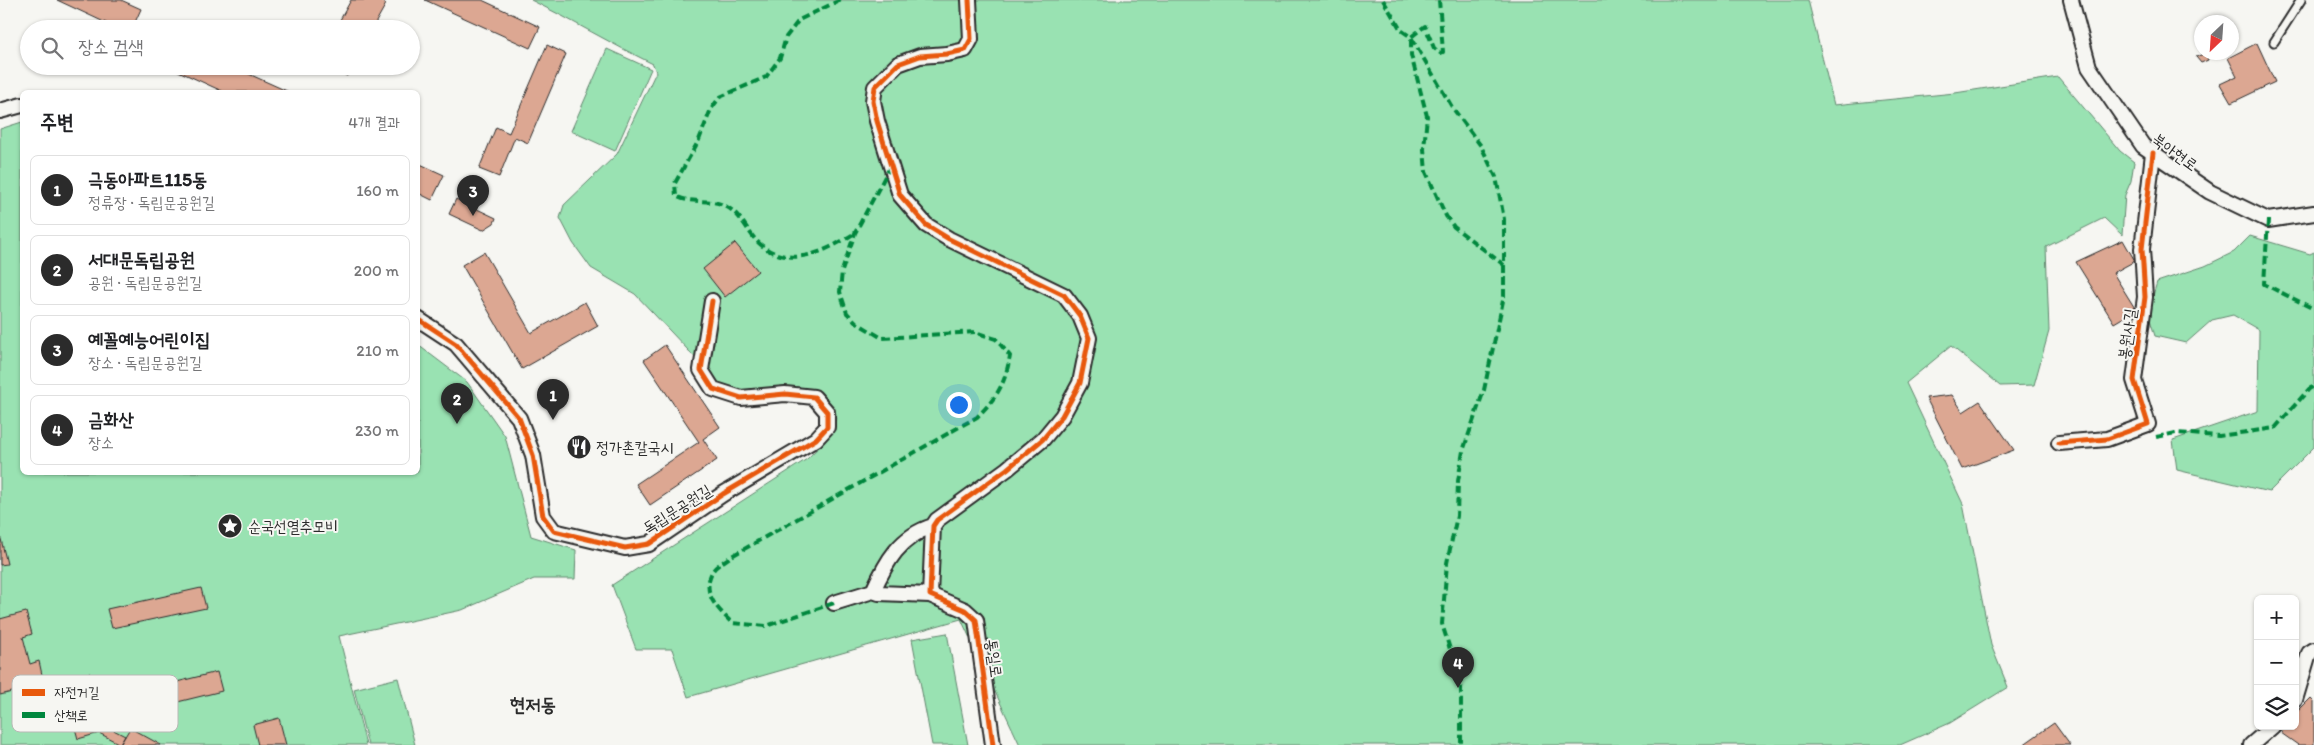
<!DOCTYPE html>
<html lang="ko">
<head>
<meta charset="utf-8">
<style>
  body { margin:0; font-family:Itim,"Poor Story",sans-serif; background:#f2f2f2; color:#202124 }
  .controls { position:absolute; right:15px; bottom:15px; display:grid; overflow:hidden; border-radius:8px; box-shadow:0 1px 4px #0004 }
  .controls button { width:45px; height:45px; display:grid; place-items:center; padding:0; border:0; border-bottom:1px solid #e0e0e0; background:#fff; color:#202124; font:25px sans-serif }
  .compass { position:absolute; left:2194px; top:15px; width:45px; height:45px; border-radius:50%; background:#fff; box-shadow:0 1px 4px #0004; rotate:205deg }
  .you { position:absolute; left:958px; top:404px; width:18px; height:18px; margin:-12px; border:4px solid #fff; border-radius:50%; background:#1a73e8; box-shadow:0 0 0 8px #1a73e833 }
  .badge { display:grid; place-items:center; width:32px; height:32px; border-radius:50%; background:#2b2b2b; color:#fff; font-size:16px; font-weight:700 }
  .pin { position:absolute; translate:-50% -41px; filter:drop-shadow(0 1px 2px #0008) }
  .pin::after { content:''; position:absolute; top:26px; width:18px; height:15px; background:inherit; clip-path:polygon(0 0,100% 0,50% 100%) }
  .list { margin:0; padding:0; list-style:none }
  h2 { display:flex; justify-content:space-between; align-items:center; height:65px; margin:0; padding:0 20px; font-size:21px }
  h2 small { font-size:16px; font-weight:400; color:#757577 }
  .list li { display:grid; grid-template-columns:32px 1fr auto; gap:15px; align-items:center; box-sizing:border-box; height:70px; margin:0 10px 10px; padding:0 10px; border:1px solid #e0e0e0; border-radius:8px }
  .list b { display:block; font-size:19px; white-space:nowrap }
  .list p { margin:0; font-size:16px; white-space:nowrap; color:#757577 }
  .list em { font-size:16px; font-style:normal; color:#757577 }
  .icon { flex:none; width:28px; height:28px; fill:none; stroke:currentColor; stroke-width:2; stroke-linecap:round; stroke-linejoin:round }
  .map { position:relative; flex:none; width:2314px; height:745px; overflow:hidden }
  .search { position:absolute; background:#fff; box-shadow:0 1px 4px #0004; left:20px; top:20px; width:400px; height:55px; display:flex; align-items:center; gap:12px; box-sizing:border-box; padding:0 18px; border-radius:28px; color:#757577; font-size:19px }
  .panel { position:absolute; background:#fff; box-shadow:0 1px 4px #0004; left:20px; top:90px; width:400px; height:385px; border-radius:8px }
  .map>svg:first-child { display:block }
  .green { fill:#99e2b2; stroke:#62866e }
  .building { fill:#dca792; stroke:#2b2b2b }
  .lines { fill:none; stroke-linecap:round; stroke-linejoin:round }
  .service-casing { stroke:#2b2b2b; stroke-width:11 }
  .minor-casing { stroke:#2b2b2b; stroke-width:18 }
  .service { stroke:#f6f6f2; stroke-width:7 }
  .minor { stroke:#f6f6f2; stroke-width:14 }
  .quiet { stroke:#00873e; stroke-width:4; stroke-dasharray:8 4; stroke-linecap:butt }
  .cycleway-casing { stroke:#f6f6f2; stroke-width:8 }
  .cycleway { stroke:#e8590c; stroke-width:5 }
  .labels { text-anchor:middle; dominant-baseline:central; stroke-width:4; stroke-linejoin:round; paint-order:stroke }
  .street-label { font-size:16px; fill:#2b2b2b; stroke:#f6f6f2 }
  .poi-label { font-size:16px; fill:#2b2b2b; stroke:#f6f6f2; text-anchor:start }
  .quarter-label { font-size:19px; font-weight:bold; fill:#2b2b2b; stroke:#f6f6f2 }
  .key { fill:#f6f6f2; stroke:#b9b9b6; stroke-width:1 }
  .key-label { font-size:14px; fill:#2b2b2b }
</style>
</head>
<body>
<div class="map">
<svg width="2314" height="745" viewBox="0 0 2314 745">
  <rect width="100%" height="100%" fill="#f6f6f2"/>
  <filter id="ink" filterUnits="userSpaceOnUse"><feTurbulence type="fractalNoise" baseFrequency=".02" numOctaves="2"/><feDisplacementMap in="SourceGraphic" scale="10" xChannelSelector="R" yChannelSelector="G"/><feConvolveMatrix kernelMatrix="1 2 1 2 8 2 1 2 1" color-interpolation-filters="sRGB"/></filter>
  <g filter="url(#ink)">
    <!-- green -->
    <path class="green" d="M531,0H1808L1834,105L1955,93L2058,77L2120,151L2134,162L2131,181L2125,195L2122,235L2104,218L2046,247L2049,331L2034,385L2000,386L1951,346L1906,383L1963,504L1991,645L2008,687L1950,723L1900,745H1020L961,619L688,697L672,649H636L612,585L807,459L835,430L836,413L816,392L742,393L718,385L705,368L635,294L591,268L573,243L560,218L564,205L617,154L656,72L653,64C611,44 572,20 531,0Z
      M607,49L651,69L615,151L571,131Z
      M22,122V472H418V345L467,382L505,436L531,536L576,550L575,579H534L462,610L339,636L366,745H0V129Z
      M2250,236L2310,254L2314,252V447L2269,492L2177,470L2173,440L2258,411L2259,330L2233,315L2212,320L2186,343L2155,336L2148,313L2157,282L2205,266L2234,252Z
      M947,633L968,745H932L912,639Z
      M398,678L415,745H368L354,689Z"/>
    <!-- building -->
    <path class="building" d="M57,0H121L141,9L132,29H119Z
      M351,0H379L386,4L372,29H335Z
      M425,0H482L540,27L530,48Z
      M2257,43L2275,82L2231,103L2220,84L2237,76L2228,58Z
      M547,45L566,54L528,143L515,137L499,177L479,169L496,127L509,133Z
      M2206,53L2208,60L2201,63L2196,57Z
      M178,66H231L289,92H224L176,70Z
      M329,66H352L347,76Z
      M418,163L444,175L432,200L418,193Z
      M456,199L496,218L494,223L483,230L449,214Z
      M2123,240L2135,261L2113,273L2136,310L2114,323L2076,262Z
      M735,243L758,271L725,297L703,269Z
      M484,252L531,333L585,302L598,326L522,369L462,265Z
      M665,345L720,427L703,439L717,460L650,505L636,484L699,442L644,360Z
      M1952,395L1963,412L1980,401L2014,450L1962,469L1926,398Z
      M0,535L7,564L0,565Z
      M201,588L206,608L112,628L107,609Z
      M26,612L32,634L23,637L30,664L39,661L44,684L0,695V619Z
      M217,672L222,691L133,713L128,694Z
      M90,673L104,725L99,733L78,739L62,680Z
      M2311,698L2314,701V745H2298L2281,733L2286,726H2295V714Z
      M279,718L286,745H258L253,725Z
      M2054,723L2070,745H2023Z
      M104,725L125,736L120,744L99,733Z
      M130,728L161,745H120Z"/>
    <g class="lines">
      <defs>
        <path id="service" d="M2274,42L2301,0"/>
        <path id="minor" d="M969,0L971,39L965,50L947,54L920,56L898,64L875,87L873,101L877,121L900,195L926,225L949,239L1064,295L1080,316L1089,338L1080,383L1062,416L1043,439L1007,469L937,520L933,526L930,595L965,610L976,620L993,745
          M2071,0L2089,67L2143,146L2210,192L2268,220L2314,213
          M0,111L22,105
          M418,319L456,344L519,418L533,455L543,516L554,531L625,548L649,544L723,494L816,439L827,427V412L814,397L785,394L741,398L713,389L701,370L712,301
          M2059,443L2107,439L2148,424L2134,380L2145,297L2142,249L2153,153
          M930,595L879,593L873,591C886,562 900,536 933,526
          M834,603L873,591
          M2295,700L2309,653L2314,650
          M2251,745L2273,726"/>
      </defs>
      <!-- service casing -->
      <use href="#service" class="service-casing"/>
      <!-- minor casing -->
      <use href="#minor" class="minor-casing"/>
      <!-- service -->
      <use href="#service" class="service"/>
      <!-- minor -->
      <use href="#minor" class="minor"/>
      <!-- quiet -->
      <path class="quiet" d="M840,0L799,20L786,37L780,58L766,77L720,97L711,109L699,140L675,183L676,196C692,205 711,197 727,207C743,216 748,234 760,244C790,270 827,251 855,233
        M1383,0L1401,30L1411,37L1452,107L1481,146L1496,177L1504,219V296L1484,390L1463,451L1458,481L1457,516L1447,563L1442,624L1461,684V745
        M1439,0L1443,52L1440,53L1434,48L1425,26L1411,37V55L1427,116L1424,149L1426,172L1446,216L1454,227L1504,265
        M2268,220L2264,284L2314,309
        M2156,437L2176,433L2219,436L2275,428L2309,389L2314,386
        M834,603L766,626L732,623C718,609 701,594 712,572C715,566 725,561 730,557L977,417C998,396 1005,384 1010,356L996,339L975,332L882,338L857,323L847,313L840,292L842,271L855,233L890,167"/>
      <defs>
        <path id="cycleway" d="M969,0L971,39L965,50L947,54L920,56L898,64L875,87L873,101L877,121L900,195L926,225L949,239L1064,295L1080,316L1089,338L1080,383L1062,416L1043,439L1007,469L937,520L933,526L930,595L965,610L976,620L993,745
          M418,319L456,344L519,418L533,455L543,516L554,531L625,548L649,544L723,494L816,439L827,427V412L814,397L785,394L741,398L713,389L701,370L712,301
          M2059,443L2107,439L2148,424L2134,380L2145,297L2142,249L2153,153"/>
      </defs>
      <!-- cycleway casing -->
      <use href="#cycleway" class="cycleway-casing"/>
      <!-- cycleway -->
      <use href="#cycleway" class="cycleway"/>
    </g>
  </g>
  <!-- icons -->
  <defs>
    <symbol id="restaurant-disc" viewBox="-11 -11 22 22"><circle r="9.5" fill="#2b2b2b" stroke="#f6f6f2"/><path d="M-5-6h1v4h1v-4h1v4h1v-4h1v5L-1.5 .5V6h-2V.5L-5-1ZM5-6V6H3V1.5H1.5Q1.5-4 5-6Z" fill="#fff"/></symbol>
    <symbol id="sight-disc" viewBox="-11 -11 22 22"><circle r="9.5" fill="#2b2b2b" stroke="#f6f6f2"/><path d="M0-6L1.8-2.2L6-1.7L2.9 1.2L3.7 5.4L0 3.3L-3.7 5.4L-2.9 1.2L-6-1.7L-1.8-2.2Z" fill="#fff"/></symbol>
  </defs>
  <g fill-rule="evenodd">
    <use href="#restaurant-disc" x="565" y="433" width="28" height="28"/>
    <use href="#sight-disc" x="216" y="512" width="28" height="28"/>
  </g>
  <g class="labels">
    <!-- street labels -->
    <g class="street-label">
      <text transform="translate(2175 152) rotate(36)">북아현로</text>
      <text transform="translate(2127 334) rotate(-82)">봉원사길</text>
      <text transform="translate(677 509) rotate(-32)">독립문공원길</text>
      <text transform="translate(994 658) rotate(82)">통일로</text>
    </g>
    <!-- poi labels -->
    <g class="poi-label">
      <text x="596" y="447">정가촌칼국시</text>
      <text x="248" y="526">순국선열추모비</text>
    </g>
    <!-- quarter labels -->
    <g class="quarter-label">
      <text x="533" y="704">현저동</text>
    </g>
  </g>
  <!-- legend -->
  <rect x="12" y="675" width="166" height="57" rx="8" class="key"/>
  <rect x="22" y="689" width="23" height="7" fill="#e8590c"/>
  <rect x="22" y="712" width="23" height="6" fill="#00873e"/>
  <g class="key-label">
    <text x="54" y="697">자전거길</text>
    <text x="54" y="720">산책로</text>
  </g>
</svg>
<div class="controls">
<button>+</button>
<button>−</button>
<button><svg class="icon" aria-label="layers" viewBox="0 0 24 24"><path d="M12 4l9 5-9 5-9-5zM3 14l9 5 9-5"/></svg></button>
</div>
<svg class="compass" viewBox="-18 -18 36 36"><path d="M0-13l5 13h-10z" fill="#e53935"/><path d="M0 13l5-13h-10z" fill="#757577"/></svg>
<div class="you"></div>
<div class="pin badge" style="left:553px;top:420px">1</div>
<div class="pin badge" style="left:457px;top:424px">2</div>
<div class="pin badge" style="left:473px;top:216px">3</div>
<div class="pin badge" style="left:1458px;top:688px">4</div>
<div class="search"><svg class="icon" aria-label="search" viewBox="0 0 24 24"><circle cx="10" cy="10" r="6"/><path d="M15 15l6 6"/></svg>장소 검색</div>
<section class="panel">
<h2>주변<small>4개 결과</small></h2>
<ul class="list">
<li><span class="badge">1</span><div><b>극동아파트115동</b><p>정류장 · 독립문공원길</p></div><em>160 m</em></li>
<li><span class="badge">2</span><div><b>서대문독립공원</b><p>공원 · 독립문공원길</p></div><em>200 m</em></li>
<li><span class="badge">3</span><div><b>예꼴예능어린이집</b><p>장소 · 독립문공원길</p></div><em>210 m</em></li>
<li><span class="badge">4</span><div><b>금화산</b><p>장소</p></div><em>230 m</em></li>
</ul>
</section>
</div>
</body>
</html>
